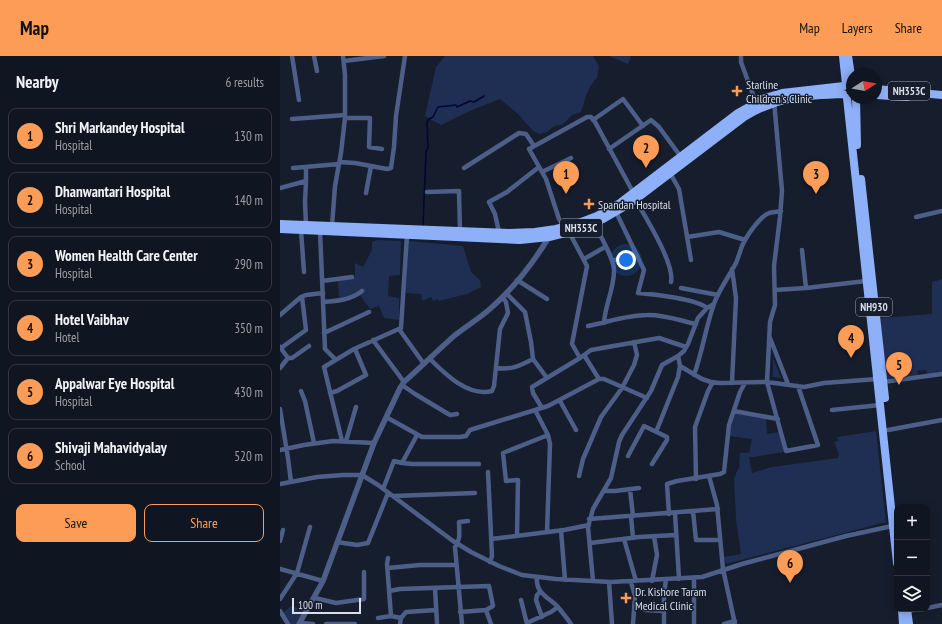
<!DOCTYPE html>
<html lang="en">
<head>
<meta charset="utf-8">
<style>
  body { margin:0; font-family:"PT Sans Narrow",sans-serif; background:#191f2a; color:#f1f3f6 }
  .controls { position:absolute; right:12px; bottom:12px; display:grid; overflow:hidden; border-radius:8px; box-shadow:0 2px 10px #0003 }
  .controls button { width:36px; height:36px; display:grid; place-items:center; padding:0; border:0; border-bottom:1px solid #30353f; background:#101621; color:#f1f3f6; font:20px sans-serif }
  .compass { position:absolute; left:566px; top:12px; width:36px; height:36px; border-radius:50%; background:#101621; box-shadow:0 2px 10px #0003; rotate:79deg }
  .scale { position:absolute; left:12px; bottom:10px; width:69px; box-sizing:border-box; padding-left:4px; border:2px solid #d9dfe9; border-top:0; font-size:11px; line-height:14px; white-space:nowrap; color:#d9dfe9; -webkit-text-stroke:3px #161d2c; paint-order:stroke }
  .you { position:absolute; left:346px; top:204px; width:14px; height:14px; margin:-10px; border:3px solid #fff; border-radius:50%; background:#1a73e8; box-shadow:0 0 0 6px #1a73e833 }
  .badge { display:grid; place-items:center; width:26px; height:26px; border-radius:50%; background:#fd9c56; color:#111; font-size:13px; font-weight:700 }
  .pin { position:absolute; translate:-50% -33px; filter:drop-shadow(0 1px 2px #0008) }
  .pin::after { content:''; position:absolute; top:21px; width:14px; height:12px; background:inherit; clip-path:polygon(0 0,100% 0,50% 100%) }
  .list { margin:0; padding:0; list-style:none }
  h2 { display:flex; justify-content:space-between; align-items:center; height:52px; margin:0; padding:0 16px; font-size:17px }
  h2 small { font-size:13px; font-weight:400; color:#9c9fa5 }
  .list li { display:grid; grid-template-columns:26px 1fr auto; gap:12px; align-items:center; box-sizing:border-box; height:56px; margin:0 8px 8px; padding:0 8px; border:1px solid #30353f; border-radius:8px }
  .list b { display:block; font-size:15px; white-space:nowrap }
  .list p { margin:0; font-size:13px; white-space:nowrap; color:#9c9fa5 }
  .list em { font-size:13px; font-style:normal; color:#9c9fa5 }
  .actions { display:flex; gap:8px; padding:12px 16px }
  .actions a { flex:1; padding:9px 0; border:1px solid #fd9c56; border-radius:8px; text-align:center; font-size:14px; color:#fd9c56 }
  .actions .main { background:#fd9c56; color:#111 }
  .icon { flex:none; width:22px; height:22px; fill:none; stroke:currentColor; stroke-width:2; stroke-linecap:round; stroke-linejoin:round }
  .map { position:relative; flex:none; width:662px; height:568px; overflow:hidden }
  header { display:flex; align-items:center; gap:24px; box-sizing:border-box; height:56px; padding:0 20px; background:#fd9c56; color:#111 }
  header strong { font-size:19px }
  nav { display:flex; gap:22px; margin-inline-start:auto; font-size:14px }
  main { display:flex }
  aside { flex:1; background:#101621 }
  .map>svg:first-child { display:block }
  .green { fill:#1f2f53 }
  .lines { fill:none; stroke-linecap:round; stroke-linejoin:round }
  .stream { stroke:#010637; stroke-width:1.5 }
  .minor { stroke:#4d5f88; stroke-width:4.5 }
  .tertiary { stroke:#4d5f88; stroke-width:5.5 }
  .trunk { stroke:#8eb0f9; stroke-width:8 }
  .poi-dot { fill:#fd9c56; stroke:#161d2c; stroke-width:1.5 }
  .labels { text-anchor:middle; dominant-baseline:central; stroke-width:3; stroke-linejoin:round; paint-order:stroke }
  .shield { fill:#161d2c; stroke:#9ea5b0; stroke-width:1 }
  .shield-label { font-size:11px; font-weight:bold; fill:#d9dfe9 }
  .poi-label { font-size:12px; fill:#d9dfe9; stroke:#161d2c; text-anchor:start }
</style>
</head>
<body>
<header>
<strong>Map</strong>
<nav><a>Map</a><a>Layers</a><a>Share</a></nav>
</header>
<main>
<aside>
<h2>Nearby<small>6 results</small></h2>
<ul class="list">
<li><span class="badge">1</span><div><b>Shri Markandey Hospital</b><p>Hospital</p></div><em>130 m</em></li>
<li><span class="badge">2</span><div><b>Dhanwantari Hospital</b><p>Hospital</p></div><em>140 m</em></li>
<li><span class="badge">3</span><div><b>Women Health Care Center</b><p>Hospital</p></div><em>290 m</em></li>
<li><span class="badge">4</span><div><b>Hotel Vaibhav</b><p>Hotel</p></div><em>350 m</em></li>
<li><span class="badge">5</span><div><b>Appalwar Eye Hospital</b><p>Hospital</p></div><em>430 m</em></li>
<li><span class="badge">6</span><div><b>Shivaji Mahavidyalay</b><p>School</p></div><em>520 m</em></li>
</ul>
<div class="actions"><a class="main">Save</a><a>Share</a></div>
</aside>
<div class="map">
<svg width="662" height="568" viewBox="0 0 662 568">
  <rect width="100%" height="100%" fill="#161d2c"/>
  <!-- green -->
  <path class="green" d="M165,0H313L319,10L317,22C306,33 306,42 301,56L292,59L282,69L274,70L267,76L260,78L253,75L238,58L220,43L192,54L161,69L145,60L156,11Z
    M329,0H351L348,8Z
    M97,184L121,185L120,219L109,220L108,240L119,242V264L104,262L99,250L90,253L80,239L59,242L58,225L71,223L75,220V207L83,211L92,194V186Z
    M128,185L183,190L191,216L200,224L201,231L187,238L159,245L158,243L153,245L151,241L142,245L141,238L126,237Z
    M662,223V316L647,318L646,314L637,315L638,319L604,323L600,262L652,258V226Z
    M493,302L501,322L493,321Z
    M455,356L486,362L487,378L499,376L504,396L473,401H469L472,417L492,411L558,402L559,398L554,386L558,385L557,381L596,375L606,466L446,508L444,501L461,498L456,463L454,422L458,413H459L460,397H469L472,383L449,380Z
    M11,550L24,554L16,568H10L3,557Z"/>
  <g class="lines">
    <!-- stream -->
    <path class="stream" d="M143,171L146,96L148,92L147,66L149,63L153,61L158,51L176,49L177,51L190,45L194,46L204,40"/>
    <!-- minor -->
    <path class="minor" d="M12,0L19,44
      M34,0L37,15
      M461,0V6L476,47
      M64,5L104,0
      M494,45L502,135L500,161L494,210L495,249L490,266L487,326L506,395L538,389L518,330
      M65,62H90L89,91L102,93
      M12,63L65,59
      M313,64L343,43L363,70
      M329,93L371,64L379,71L401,101
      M60,106L75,107L107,113L111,112L114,91L116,60L125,0
      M13,112L59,108
      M184,112L239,77L246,78L254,90
      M262,116L291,102
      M390,117L399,133L411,204
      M26,125V111
      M0,132L26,125L25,146L26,169
      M147,136L179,135L180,175
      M86,137L91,110
      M355,143C365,160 395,208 391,226
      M336,156L364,214L358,237C373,238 417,243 427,252
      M636,161L662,155
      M314,167C319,178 335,204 334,215C334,233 325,249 324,267
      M52,170L55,130L61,97L65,62V19L63,0
      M285,171L279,163L266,123L249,93L307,61H311L315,66L353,136
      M21,174L24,216
      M40,175L45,293L56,304
      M219,176L215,158L209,146L227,136L259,111
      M289,176L307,210L292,288L300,302
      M407,181L439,176L465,184
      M522,194L526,232
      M304,203L325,191
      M333,205L355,196
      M237,224L267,243
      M42,225L72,221
      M401,232L438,239
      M495,234L526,232L586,225
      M227,238L245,256L251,286L253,303L267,322
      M43,246C57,245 71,244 82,235
      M0,259L21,241L26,239L43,237
      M308,270C328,266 347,259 367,259C383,258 401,265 416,268
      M119,273L144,308
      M44,277L89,256
      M490,282L508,328
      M93,284L124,326
      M0,291L8,302
      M1,292L26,274L22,241
      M304,299L319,323H324L367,342
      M150,303C165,318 188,341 212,335L214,330L220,273L228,257L226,246L223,242
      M400,310L422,323L431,326L440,327L487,326L524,331L544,327L597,323
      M0,312L8,302H12L29,290
      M216,312C232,314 239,310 253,303
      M414,319C423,294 426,269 435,245C441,231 449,220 456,207C458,202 460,196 462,190C466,181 479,161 489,157C492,156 497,156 501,155
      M603,326L662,318
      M452,327L456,242L452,213
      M122,329L135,338L170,359L177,358
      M21,335L25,345L34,387
      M50,337L57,335L86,319L75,293
      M280,345L296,374
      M262,352L253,337L252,331L300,302L311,294L379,282L406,291
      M0,353L8,402L11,426
      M255,354L268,379L270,388L267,476
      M552,354L600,349
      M454,355L498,363
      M106,361L142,381H180L186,380L190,374L268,350L319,323
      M608,374L662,364
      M376,376L398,321L400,310L398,300
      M62,385L44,311L74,293L121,272L127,179
      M66,385L76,351
      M0,394L24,389L53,385L94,387
      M348,400L364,370L387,381V384L372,408
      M122,407L132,408H199
      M208,416L212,500L210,506
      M299,420L303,403L321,361L342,332L354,309L357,299L354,286
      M429,420L437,449L443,513L455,568
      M416,423L415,371L428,335L433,326
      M0,428L37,421L63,419H82L98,429L173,485L191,496L219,510L242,519L276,523L331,526L422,521L462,508L566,480L617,469
      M103,433L114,405L122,407L137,379
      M350,433L353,460
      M324,435H335L359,432
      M113,440L195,437
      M413,455L416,484H440
      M395,457L399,523
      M389,458L387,428L397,425L440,418L444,416L449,369L460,336L465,327
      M351,460L353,482
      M309,463L438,453
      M281,474L285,524
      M237,480L238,424L226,425L223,397L268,379
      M211,483L284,474L309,469
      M344,483L356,525
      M0,485L3,474
      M57,486L77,489L88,487L108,437
      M310,487L359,481L396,479
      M108,502L107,508L111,560L121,562
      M108,512L140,509H176
      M0,513L43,525
      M257,521C255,537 268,541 277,550C282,556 287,562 291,568
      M414,522V568
      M313,525L308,471L313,453L331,422L339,386L342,379L371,335L382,309L398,300L404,295L408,288L418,262L427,252L434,248
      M372,525L377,499L374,480
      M329,526L332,568
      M351,526L355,540L353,568
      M155,532L157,567
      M109,535L120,533L209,530L213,550L206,554
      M260,536L257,539L256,544L262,561
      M35,542L56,547L84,543V516
      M0,543L17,517L30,471
      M241,544L247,568
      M647,552L662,549
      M365,554L384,555
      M0,555L8,568
      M628,555L638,553
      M180,556L206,554L211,568
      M98,562L111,560
      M20,567L33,568
      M247,567L271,556L278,551
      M46,568H75
      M120,568L121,562L126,556L156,554
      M182,568L175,491C181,484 179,475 179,466L188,465
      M384,568V537L386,524
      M444,568L455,565"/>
    <!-- tertiary -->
    <path class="tertiary" d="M19,568L43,525L94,387L120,332L124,326C141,311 157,295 174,280C186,270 199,263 211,252C234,232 253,207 269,181"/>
    <!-- trunk -->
    <path class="trunk" d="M563,0L566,28
      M568,0L572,26
      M596,33L662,39
      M596,39L627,41
      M567,42L617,507
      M576,42L577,89
      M581,123L605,342
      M0,168L229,177L255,176L276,173L296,168L317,160L340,147L458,57L485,42L502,37L564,30
      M0,173L240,184L269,181L285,177L323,163L352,146L464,61C499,40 523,40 563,38
      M622,553L623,568
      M627,553L629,568"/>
  </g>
  <!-- markers -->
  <g class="poi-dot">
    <path d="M455 29h4v4h4v4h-4v4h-4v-4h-4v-4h4z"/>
    <path d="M307 142h4v4h4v4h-4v4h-4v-4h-4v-4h4z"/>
    <path d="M344 536h4v4h4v4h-4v4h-4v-4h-4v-4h4z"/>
  </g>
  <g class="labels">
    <!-- shield labels -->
    <g class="shield">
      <rect x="608" y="26" width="42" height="18" rx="3"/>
      <rect x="280" y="163" width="42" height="18" rx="3"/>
      <rect x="576" y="242" width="36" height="18" rx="3"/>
    </g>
    <g class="shield-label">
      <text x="629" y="35">NH353C</text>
      <text x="301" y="172">NH353C</text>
      <text x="594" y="251">NH930</text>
    </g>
    <!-- poi labels -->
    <g class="poi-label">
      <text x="466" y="28">Starline<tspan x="466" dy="14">Children's Clinic</tspan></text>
      <text x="318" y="148">Spandan Hospital</text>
      <text x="355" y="535">Dr. Kishore Taram<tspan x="355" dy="14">Medical Clinic</tspan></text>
    </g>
  </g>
</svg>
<div class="controls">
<button>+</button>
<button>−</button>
<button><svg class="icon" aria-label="layers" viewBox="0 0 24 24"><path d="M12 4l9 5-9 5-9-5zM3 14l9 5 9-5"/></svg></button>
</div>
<svg class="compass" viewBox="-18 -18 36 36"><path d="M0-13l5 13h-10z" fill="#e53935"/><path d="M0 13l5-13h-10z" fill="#9c9fa5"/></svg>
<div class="scale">100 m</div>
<div class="you"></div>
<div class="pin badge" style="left:286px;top:138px">1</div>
<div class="pin badge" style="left:366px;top:112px">2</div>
<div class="pin badge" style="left:536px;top:138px">3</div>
<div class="pin badge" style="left:571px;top:302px">4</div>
<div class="pin badge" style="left:619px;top:329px">5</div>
<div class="pin badge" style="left:510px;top:527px">6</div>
</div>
</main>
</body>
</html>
